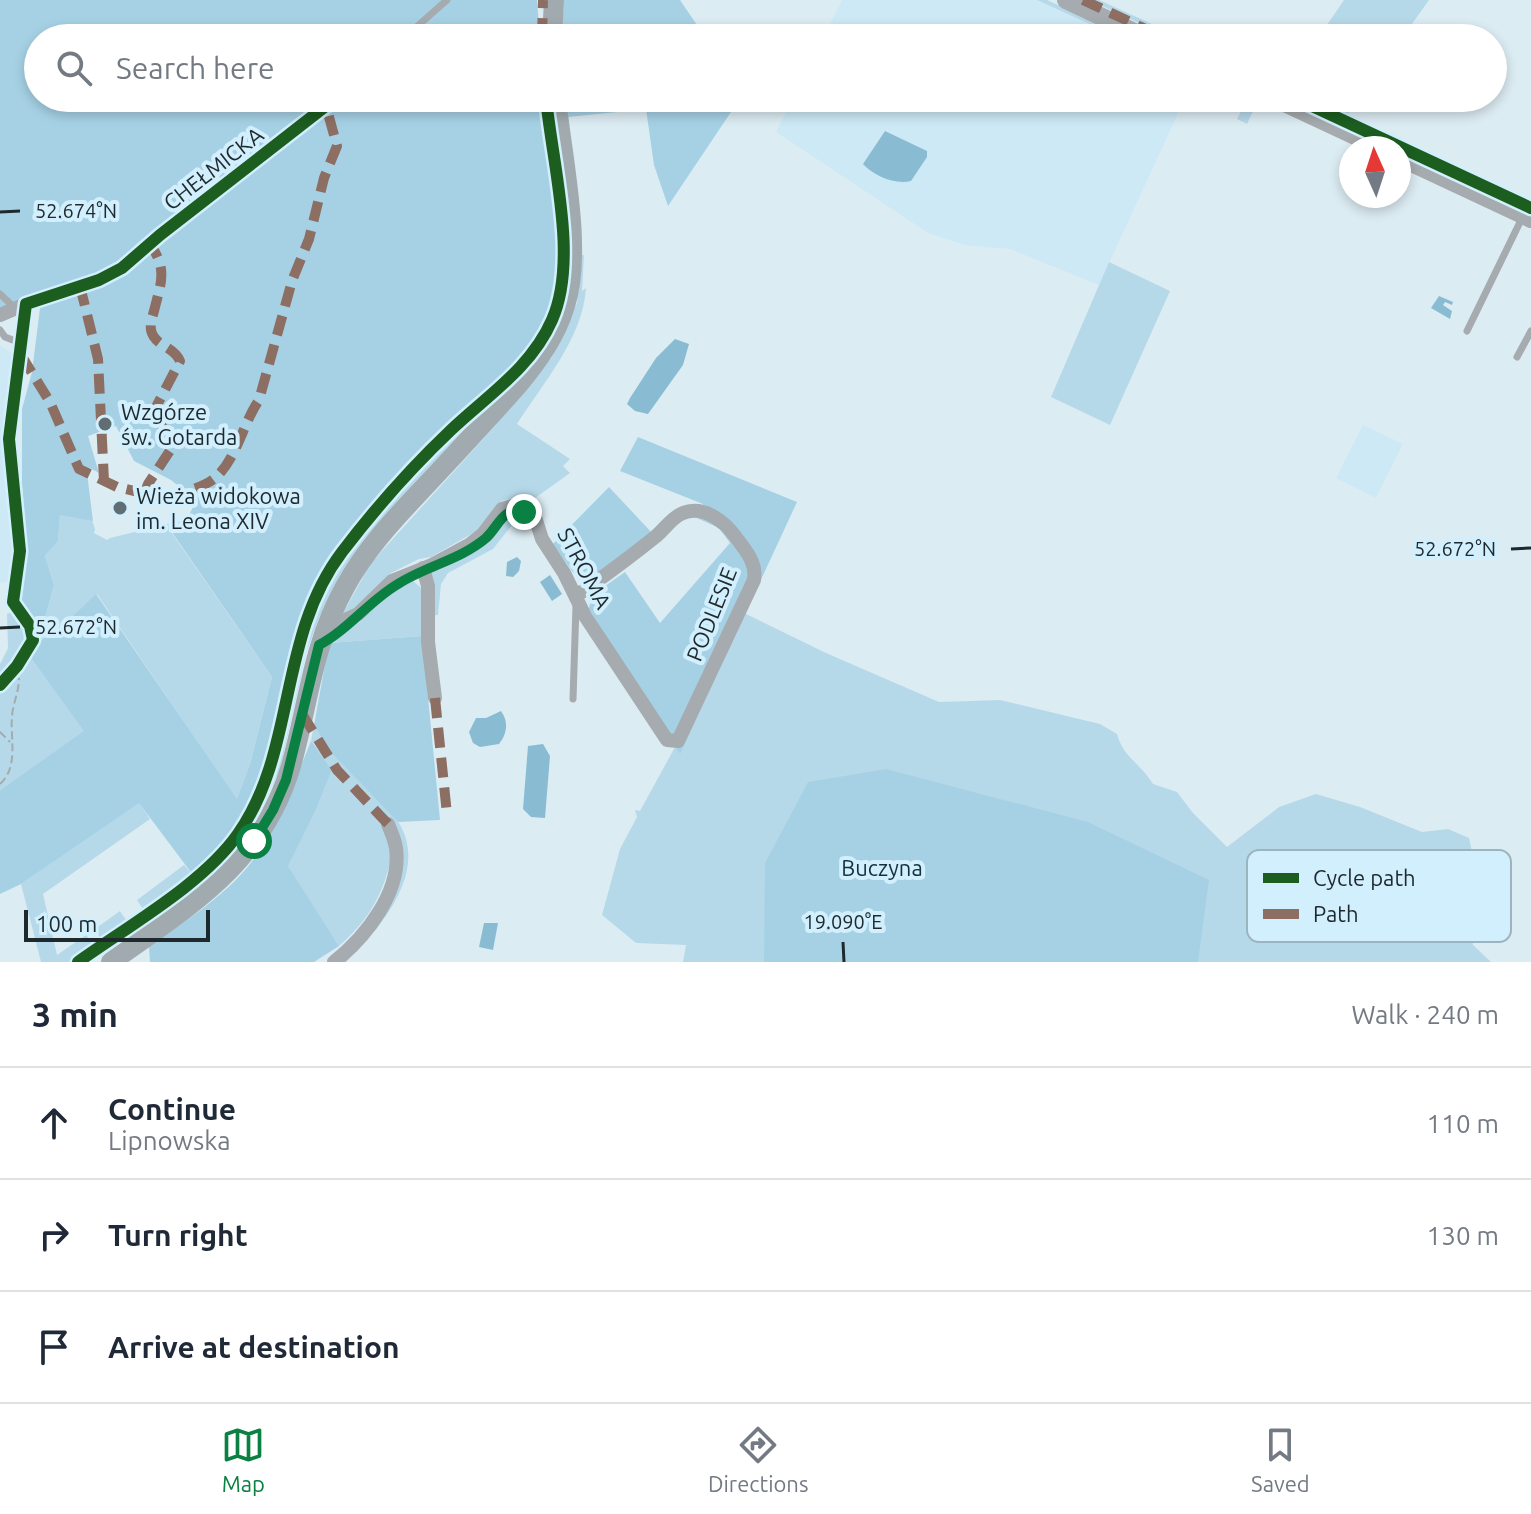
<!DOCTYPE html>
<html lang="en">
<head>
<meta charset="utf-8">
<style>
  body { margin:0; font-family:Ubuntu,sans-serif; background:#f6f6f7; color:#1f2937 }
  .compass { position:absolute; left:1339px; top:136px; width:72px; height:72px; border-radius:50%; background:#fff; box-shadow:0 4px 12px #0003; rotate:357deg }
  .scale { position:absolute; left:24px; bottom:20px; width:186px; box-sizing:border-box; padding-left:8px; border:4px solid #1e292e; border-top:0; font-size:22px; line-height:28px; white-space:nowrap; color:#1e292e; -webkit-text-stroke:6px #d2effd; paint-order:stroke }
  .stop { position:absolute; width:24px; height:24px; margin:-18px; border:6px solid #0b8043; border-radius:50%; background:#fff }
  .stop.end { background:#0b8043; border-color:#fff; box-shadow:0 2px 8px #0008 }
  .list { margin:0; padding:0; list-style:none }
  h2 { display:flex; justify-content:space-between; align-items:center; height:104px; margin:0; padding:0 32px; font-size:34px }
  h2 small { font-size:26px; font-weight:400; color:#747a83 }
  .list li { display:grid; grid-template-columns:52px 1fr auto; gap:24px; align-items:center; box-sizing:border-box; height:112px; padding:0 32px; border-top:2px solid #e0e1e3 }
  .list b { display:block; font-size:30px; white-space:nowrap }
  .list p { margin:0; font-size:26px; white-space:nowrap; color:#747a83 }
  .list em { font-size:26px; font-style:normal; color:#747a83 }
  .icon { flex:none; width:44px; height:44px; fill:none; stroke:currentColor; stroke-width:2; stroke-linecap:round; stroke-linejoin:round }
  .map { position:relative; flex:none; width:1531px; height:962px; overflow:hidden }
  .search { position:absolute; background:#fff; box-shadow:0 4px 12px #0003; left:24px; right:24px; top:24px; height:88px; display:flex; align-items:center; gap:20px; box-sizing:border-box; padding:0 28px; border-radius:44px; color:#747a83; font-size:30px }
  .sheet { height:440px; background:#fff }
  nav { display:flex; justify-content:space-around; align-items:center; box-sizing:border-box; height:112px; border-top:2px solid #e0e1e3; background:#fff; font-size:22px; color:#747a83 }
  nav a { display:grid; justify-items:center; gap:4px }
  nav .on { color:#0b8043 }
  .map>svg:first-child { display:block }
  .built { fill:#cde9f6 }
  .green { fill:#b6d9ea }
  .forest { fill:#a6d1e5 }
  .water { fill:#89bcd2 }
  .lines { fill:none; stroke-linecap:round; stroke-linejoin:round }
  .path { stroke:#a2abaf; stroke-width:2; stroke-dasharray:8 4; stroke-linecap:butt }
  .service { stroke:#a5abae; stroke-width:7 }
  .minor { stroke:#a5abae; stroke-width:14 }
  .tertiary { stroke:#a5abae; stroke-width:18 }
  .secondary { stroke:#a1abaf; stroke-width:20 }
  .quiet { stroke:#8d6e63; stroke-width:10; stroke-dasharray:20 10; stroke-linecap:butt }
  .cycleway-casing { stroke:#d2effd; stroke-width:17 }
  .cycleway { stroke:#1b5e20; stroke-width:12 }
  .route { stroke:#0b8043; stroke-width:10 }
  .ticks { fill:none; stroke:#1e292e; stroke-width:3 }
  .poi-dot { fill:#606d73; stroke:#d2effd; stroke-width:3 }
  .labels { text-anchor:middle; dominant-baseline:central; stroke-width:8; stroke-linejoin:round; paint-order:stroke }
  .street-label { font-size:22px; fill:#1e292e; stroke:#d2effd }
  .poi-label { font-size:22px; fill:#1e292e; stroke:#d2effd; text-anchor:start }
  .park-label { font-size:22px; fill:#11313e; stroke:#d2effd }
  .key { fill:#d2effd; stroke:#9cb4bf; stroke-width:2 }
  .key-label { font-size:22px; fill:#1e292e }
  .ticks-label { font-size:20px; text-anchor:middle; fill:#1e292e; stroke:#d2effd; stroke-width:8; stroke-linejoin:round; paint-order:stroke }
</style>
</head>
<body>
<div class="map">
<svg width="1531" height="962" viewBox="0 0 1531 962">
  <rect width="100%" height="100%" fill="#dcecf3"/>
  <!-- built -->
  <path class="built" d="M842,0H1037L1120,38H823Z
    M793,98H1185L1099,285L1010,249L965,245L928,233L776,132Z
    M0,345L15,356L6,430L5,470L14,550L9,581L0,583Z
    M1363,425L1403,444L1376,498L1336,478Z"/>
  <!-- green -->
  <path class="green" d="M1037,0H1047L1130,38H1120Z
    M1089,0H1099L1183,38H1172Z
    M1344,0H1429L1402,38H1318Z
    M1248,98H1259L1247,124L1237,119Z
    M1310,98H1360L1347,115L1349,119Z
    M581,255H584L582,291L586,288C583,338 543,383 517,424L570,459L563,466L570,473L531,501L516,497L501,501L480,529L431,557L419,559L391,573L350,612L343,613L371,563L495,426L552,357L577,303Z
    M1109,262L1170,291L1110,425L1051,397Z
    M512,380L341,575L319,618L306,653L280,769L261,810L236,850L203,884L152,922L148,921L146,918C174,898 203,878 226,852C290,780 278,675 321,592C341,553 369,522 398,491C435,451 471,415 512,380Z
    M516,512L525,514L532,525L530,527L516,520L493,549L448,573L441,584L438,615H433L429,573L487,539L503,518Z
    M60,514L92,520L95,529L94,533L107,540L110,538L183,520L169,529L272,677L250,764L237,800L97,594L56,632L39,641L36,627L44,622L54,585L45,556L58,541Z
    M412,580L421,588L422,636L329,643L394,587Z
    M732,607L826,653L939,702L1000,700L1100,724L1117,734C1123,757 1140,763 1153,784L1177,792L1193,813L1227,847L1279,807L1316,794L1360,807L1422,832L1448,829L1469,838L1476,870L1467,920L1473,945L1491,962H683L686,945L636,943L602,915L620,849L637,817L635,810L640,811L675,747Z
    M14,611C44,645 23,652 0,681V664L8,648L7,614Z
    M31,658L85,731L0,790V690Z
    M314,725C330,750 348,770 369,791C378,801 392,811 399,823C429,873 380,928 346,962H342L390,899L392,853C385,892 369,920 339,946L287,866L316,810L332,770L311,741Z
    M139,802L150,819L43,894L57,955L86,935L95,947L73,962H41L21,884Z
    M184,865L193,875L145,912L137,900Z
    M120,911L128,923L102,941L95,929Z"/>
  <!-- forest -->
  <path class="forest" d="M0,0H537L540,38H38V98H544C551,160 574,262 549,319C527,370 481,397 444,434C396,481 345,533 314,593C262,692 295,795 193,875L139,803L21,884L0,894V790L84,731L31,658L39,641L56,632L96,594L237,799L250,764L272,677L169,528L188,517L194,505L187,493L171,480L134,461L116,426L88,436L99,473L90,468L87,473L93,521L60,515L58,541L45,556L54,585L44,622L36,627L20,600L19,588L27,550L22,483V409L32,372L42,292L0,310Z
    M564,0H680L699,28L713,38H561Z
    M566,98H730L737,103L668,206L654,165L646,109L568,117Z
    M638,437L797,502L680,754L589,609L591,596L625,572L660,623L730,543L719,528L697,518L703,504L620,471Z
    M609,487L653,534L588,580L577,578L553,544Z
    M422,636L440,820L398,822L330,751L314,725L329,643Z
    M311,741L332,770L316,810L288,866L339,946L314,962H150L149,947C183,922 223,898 250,864C278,827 294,783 311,741Z
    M886,769L1088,822L1209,880L1198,962H764L765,863L808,782Z"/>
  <!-- water -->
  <path class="water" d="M885,131L927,151V157L911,181C895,185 874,176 863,164Z
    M1439,296L1453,302L1452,305L1445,302L1443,305L1452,311L1450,319L1431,308Z
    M675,339L689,344L683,365L648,414L635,411L627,404L630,398L656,358Z
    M517,557L521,561L519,571L513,577L506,576L507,562Z
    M550,575L562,594L552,601L540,582Z
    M501,711C509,722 507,734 499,744L480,747L473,743L469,732L476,718H486Z
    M543,744L550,756L545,818L531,817L523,809L528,746Z
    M484,923H498L493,950L479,947Z"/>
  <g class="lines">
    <!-- path -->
    <path class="path" d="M0,732L10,742
      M0,784C19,767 10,739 12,716C13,703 19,692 19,678"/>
    <!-- service -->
    <path class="service" d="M404,38L447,0
      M0,294L16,309
      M0,330L5,337L23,344
      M1467,331L1522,218
      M1517,357L1531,331
      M0,685L17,666L33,640L30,626L13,602L20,551L9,439L26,304L99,280L122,268L160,235L336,98
      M573,699L576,606"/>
    <!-- minor -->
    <path class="minor" d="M0,315L26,304
      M423,568L428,586V642L435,698
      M325,629L358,614L392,581L432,565L469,545L483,534L502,509L518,504L525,507L535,517L542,539L564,573L585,616L667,740L678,741L754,580C757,562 745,550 735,536C724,521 703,505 683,513C672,517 664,530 655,537C629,558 603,577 576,596
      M334,962C366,937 402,891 396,848C395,840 391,832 388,824"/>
    <!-- tertiary -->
    <path class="tertiary" d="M1066,0L1147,38
      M1274,98L1381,148
      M1399,157L1531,219"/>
    <!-- secondary -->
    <path class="secondary" d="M552,38L554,0
      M111,962C189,906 262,864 291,766C309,702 312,646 345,587C367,546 401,512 432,479C461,448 490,417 518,385C538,361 556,336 565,306C583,250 562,157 556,98"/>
    <!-- quiet -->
    <path class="quiet" d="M1083,0L1165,38
      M542,38L543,0
      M80,286L98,359L104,481
      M21,355L50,402L79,469L117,487L172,500
      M144,494L148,484L173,446L155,414L157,405L180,361C174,346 154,346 151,330C150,323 152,318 154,311C161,282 168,270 150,244
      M167,499C182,492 203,488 215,478C237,459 243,423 259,400L292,281L309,239L324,178L337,146L326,106
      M435,698L447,814
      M302,714L337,770L388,824"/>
    <defs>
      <path id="cycleway" d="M1295,98L1531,208
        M0,685L17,666L33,640L30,626L13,602L20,551L9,439L26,304L99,280L122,268L160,235L336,98
        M78,962C128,926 203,884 238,834C297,750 277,638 342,552C374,510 412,467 451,430C488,395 531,368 552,320C579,259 552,163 546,98"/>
    </defs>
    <!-- cycleway casing -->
    <use href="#cycleway" class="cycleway-casing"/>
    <!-- cycleway -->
    <use href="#cycleway" class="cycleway"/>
  </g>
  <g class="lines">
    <!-- route -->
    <path class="route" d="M254,841L273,810L286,780L319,645C349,629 369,601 398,584C426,566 460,560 486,538C499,526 503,506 524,512"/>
  </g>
  <!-- ticks -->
  <path class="ticks" d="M0,212L20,211M1511,549L1531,548M0,628L20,627M843,942L844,962"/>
  <!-- markers -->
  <g class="poi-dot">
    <circle cx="105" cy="424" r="8"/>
    <circle cx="120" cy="508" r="8"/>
  </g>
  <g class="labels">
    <!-- street labels -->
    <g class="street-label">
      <text transform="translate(213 168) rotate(-38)">CHEŁMICKA</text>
      <text transform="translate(585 568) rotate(62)">STROMA</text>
      <text transform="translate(711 614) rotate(-68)">PODLESIE</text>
    </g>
    <!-- poi labels -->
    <g class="poi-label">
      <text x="121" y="411">Wzgórze<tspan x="121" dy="25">św. Gotarda</tspan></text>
      <text x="136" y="495">Wieża widokowa<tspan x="136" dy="25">im. Leona XIV</tspan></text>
    </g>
    <!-- park labels -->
    <g class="park-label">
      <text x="882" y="867">Buczyna</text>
    </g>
  </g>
  <!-- legend -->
  <rect x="1247" y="850" width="264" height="92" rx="12" class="key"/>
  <rect x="1263" y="873" width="36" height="10" fill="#1b5e20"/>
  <rect x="1263" y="909" width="36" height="10" fill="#8d6e63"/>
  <g class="key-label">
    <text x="1313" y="886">Cycle path</text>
    <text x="1313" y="922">Path</text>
  </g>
  <g class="ticks-label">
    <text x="76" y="218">52.674°N</text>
    <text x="1455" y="556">52.672°N</text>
    <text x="76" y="634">52.672°N</text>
    <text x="843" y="929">19.090°E</text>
  </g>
</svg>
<svg class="compass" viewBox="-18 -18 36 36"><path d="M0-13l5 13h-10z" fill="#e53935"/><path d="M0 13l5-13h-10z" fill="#747a83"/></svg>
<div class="scale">100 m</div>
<div class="stop" style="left:254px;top:841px"></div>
<div class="stop end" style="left:524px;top:512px"></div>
<div class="search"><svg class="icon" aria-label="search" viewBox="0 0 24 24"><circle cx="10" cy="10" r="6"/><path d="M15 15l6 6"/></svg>Search here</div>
</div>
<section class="sheet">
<h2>3 min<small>Walk · 240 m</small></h2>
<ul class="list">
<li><svg class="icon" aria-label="ahead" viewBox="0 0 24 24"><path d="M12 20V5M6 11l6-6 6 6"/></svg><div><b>Continue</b><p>Lipnowska</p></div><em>110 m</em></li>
<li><svg class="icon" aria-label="right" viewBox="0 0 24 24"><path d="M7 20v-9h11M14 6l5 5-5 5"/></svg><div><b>Turn right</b></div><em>130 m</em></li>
<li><svg class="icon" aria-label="arrive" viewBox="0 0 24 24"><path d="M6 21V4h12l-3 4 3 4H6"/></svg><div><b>Arrive at destination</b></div></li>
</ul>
</section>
<nav>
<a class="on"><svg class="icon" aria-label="map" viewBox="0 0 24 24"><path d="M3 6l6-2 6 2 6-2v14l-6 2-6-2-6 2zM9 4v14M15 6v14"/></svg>Map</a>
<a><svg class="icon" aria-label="directions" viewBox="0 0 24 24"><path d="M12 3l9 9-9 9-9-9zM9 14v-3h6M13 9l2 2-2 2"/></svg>Directions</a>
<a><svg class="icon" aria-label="saved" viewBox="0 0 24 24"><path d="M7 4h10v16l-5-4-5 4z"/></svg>Saved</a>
</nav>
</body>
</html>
